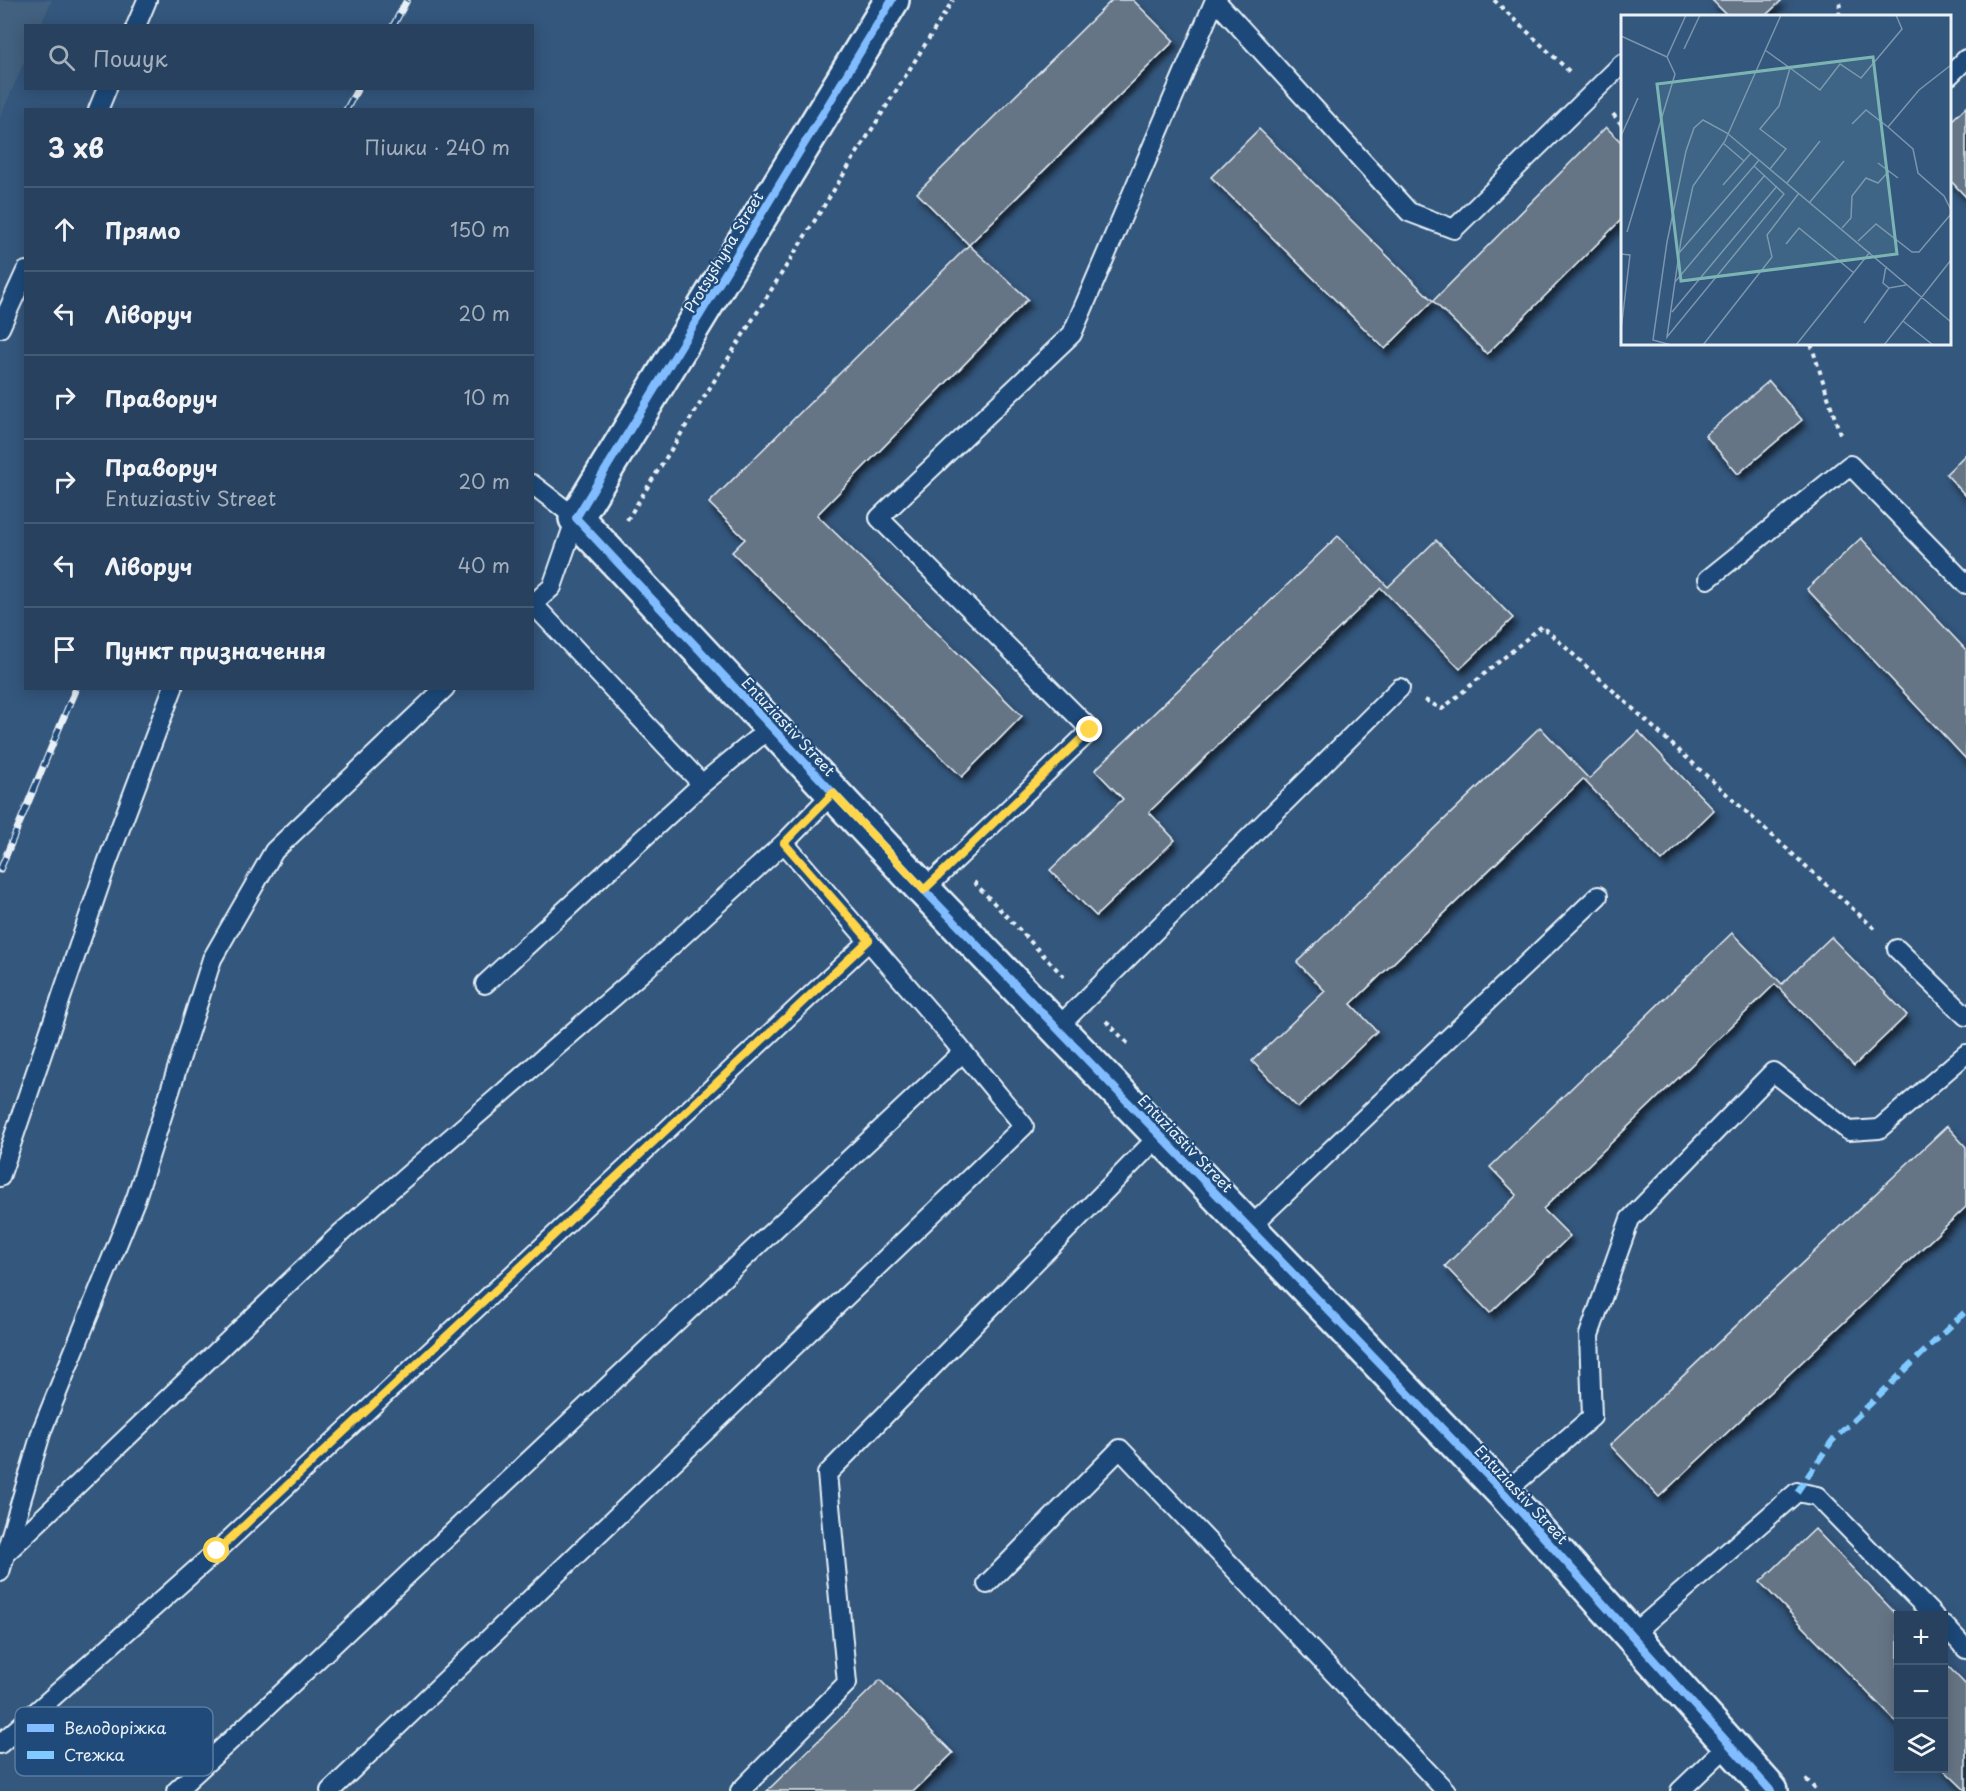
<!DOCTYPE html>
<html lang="uk">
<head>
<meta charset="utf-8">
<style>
  body { margin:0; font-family:"Playpen Sans",sans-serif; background:#2f4864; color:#f1f3f6 }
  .controls { position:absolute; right:18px; bottom:18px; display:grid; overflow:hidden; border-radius:0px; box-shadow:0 3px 15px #0003 }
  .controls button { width:54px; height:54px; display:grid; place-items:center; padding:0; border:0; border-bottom:2px solid #435a73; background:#27415e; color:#f1f3f6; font:30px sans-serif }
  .stop { position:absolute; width:18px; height:18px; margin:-14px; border:4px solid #ffd54a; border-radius:50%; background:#fff }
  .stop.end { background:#ffd54a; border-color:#fff; box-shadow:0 2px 6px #0008 }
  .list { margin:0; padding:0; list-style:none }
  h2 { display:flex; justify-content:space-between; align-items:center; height:78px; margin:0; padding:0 24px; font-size:26px }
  h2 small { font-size:20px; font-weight:400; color:#a4afbc }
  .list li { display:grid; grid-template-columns:39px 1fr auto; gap:18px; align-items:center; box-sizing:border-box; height:84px; padding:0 24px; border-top:2px solid #435a73 }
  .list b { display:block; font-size:22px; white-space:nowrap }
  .list p { margin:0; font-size:20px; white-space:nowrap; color:#a4afbc }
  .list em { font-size:20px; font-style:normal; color:#a4afbc }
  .icon { flex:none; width:33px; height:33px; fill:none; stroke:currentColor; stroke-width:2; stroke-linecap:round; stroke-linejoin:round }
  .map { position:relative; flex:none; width:1966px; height:1791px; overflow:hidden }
  .search { position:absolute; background:#27415e; box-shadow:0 3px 15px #0003; left:24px; top:24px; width:510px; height:66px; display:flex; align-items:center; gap:15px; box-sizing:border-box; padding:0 21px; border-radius:0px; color:#a4afbc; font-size:22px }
  .panel { position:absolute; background:#27415e; box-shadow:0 3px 15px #0003; left:24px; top:108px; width:510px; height:582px; border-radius:0px }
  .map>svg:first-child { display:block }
  .built { fill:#43607f }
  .building { fill:#667485; stroke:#e8f1f8; stroke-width:1.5; filter:url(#shadow) }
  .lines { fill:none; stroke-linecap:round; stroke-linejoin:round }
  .service-casing { stroke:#e8f1f8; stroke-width:22 }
  .minor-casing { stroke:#e8f1f8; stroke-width:38 }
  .path { stroke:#e8f1f8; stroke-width:4; stroke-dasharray:4.5 4.5; stroke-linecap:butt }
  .service { stroke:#1f4a7a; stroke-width:18 }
  .minor { stroke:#1f4a7a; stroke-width:33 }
  .rail-casing { stroke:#e8f1f8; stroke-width:7 }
  .rail { stroke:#1f4a7a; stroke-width:4.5; stroke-dasharray:14; stroke-linecap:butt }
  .quiet { stroke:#80caff; stroke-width:6; stroke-dasharray:12 6; stroke-linecap:butt }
  .cycleway-casing { stroke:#1f4a7a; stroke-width:11 }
  .cycleway { stroke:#80bcff; stroke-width:8 }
  .route { stroke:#ffd54a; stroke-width:8 }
  .labels { text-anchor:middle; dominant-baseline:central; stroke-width:4.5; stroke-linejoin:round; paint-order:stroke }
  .street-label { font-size:15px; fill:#e8f1f8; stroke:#1f4a7a }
  .inset-road { fill:none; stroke:#7c95ae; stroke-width:1.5 }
  .view { fill:#7cb4b3; fill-opacity:0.15; stroke:#7cb4b3; stroke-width:3 }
  .inset-edge { fill:none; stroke:#e8f1f8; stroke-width:3 }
  .key { fill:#1f4a7a; stroke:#5b7ca0; stroke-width:1.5 }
  .key-label { font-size:16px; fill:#e8f1f8 }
</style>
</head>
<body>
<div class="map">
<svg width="1966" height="1791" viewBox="0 0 1966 1791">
  <defs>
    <filter id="shadow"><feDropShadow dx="3.5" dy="6" stdDeviation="3" flood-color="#0009"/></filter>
  </defs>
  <rect width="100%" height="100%" fill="#34577d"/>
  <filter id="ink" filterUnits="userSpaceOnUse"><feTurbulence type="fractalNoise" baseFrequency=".0167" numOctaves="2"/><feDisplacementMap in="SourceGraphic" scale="12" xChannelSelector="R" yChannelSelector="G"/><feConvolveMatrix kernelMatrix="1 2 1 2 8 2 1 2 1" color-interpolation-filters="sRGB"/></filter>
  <g filter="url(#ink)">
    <!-- built -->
    <path class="built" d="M0,0H52L41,25L26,26L25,60L0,118Z"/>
    <!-- building -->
    <path class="building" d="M1112,0H1133L1174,41L969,245L917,193Z
      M1712,0H1782L1765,16H1728Z
      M1966,107V197L1950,180V122Z
      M1606,127L1622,143V219L1487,354L1433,301Z
      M1259,129L1433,301L1385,349L1211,177Z
      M969,245L1028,299L817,515L1022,716L962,777L732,552L745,539L709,503Z
      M1769,381L1802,420L1738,474L1705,435Z
      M1966,454V496L1946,474Z
      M1338,536L1388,587L1436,540L1513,618L1460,669L1381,588L1149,812L1175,840L1096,916L1050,870L1123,799L1095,770Z
      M1861,538L1966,650V759L1807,589Z
      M1540,727L1589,779L1638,731L1714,810L1662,861L1583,779L1351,1004L1377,1031L1298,1108L1252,1061L1325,991L1297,962Z
      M1732,933L1782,984L1831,937L1907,1015L1854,1066L1775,984L1543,1209L1570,1236L1490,1313L1445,1266L1517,1195L1490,1167Z
      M1947,1126L1966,1147V1207L1659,1497L1610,1445Z
      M1815,1529L1898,1616V1724L1760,1582Z
      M1944,1662L1966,1685V1791L1942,1768Z
      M880,1680L953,1753L914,1791H767Z"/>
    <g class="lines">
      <defs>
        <path id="service" d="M1216,1L1409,212L1454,229L1622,64
          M136,26L147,0
          M1950,75L1966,59
          M98,110L107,88
          M0,328L26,271
          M532,484L576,518L552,587L532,605
          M1708,579L1850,465L1966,584
          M533,604L702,784L771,727
          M924,890L1091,730L879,518L1072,334L1215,0
          M1897,949L1966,1016
          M485,984L702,784
          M1057,1028L1400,688
          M0,1177L107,863L173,688
          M1249,1228L1598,896
          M1504,1493L1592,1417L1589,1335L1630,1219L1773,1072L1849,1131L1879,1129L1966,1054
          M6,1553L342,1232L646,969L784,843
          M0,1572L42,1430L136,1198L212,959L274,851L445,688
          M987,1584L1120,1449L1446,1791
          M1944,1625L1966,1649
          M1632,1635L1797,1492L1817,1496L1934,1616
          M0,1744L217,1551L869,941
          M176,1791L283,1692L963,1052
          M330,1791L1024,1126L940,1024L784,843L833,793
          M740,1791L847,1683L827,1474L1160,1135
          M1680,1791L1729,1744"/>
        <path id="minor" d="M892,0L576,518L924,890L1504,1493L1771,1791"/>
      </defs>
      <!-- service casing -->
      <use href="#service" class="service-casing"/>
      <!-- minor casing -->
      <use href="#minor" class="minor-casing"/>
      <!-- path -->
      <path class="path" d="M1494,0L1571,73
        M1839,16L1840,0
        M1613,114L1622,125
        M1811,344L1841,437
        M627,520L953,0
        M1425,700L1442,709L1542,626L1875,929
        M974,882L1066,979
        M1106,1021L1130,1046
        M1806,1779L1817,1791"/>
      <!-- service -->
      <use href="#service" class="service"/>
      <!-- minor -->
      <use href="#minor" class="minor"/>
      <defs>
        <path id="rail" d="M393,26L407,0
          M346,110L358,88
          M0,870L76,688"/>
      </defs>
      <!-- rail casing -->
      <use href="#rail" class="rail-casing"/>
      <!-- rail -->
      <use href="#rail" class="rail"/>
      <!-- quiet -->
      <path class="quiet" d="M1797,1492L1832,1441L1966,1311"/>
      <defs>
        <path id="cycleway" d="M892,0L576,518L924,890L1504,1493L1771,1791"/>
      </defs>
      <!-- cycleway casing -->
      <use href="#cycleway" class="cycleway-casing"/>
      <!-- cycleway -->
      <use href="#cycleway" class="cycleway"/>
    </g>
  </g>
  <g class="lines" filter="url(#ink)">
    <!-- route -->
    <path class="route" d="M217,1551L869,940L784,843L833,793L924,890L1090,730"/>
  </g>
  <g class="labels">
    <!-- street labels -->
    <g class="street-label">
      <text transform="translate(723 252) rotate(-59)">Protsyshyna Street</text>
      <text transform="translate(789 726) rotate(47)">Entuziastiv Street</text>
      <text transform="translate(1186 1143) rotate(46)">Entuziastiv Street</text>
      <text transform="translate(1522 1494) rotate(47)">Entuziastiv Street</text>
    </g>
  </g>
  <!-- overview -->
  <g transform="translate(1621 15)">
    <rect width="330" height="330" fill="#34577d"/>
    <path class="inset-road" d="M0,21L46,42L65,0M63,34L79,0M144,35L169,53L158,91L139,114L165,134L149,154M169,53L199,75L219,49L240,63L281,14L275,0M231,109L245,95L267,112L292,134L297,158L323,181L330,195M267,112L298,75L330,50M0,121L17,83M102,128L123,146L130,138M138,145L133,151L163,179L46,322L60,225L72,171L104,126L160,0M257,148L277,163M166,168L199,126M102,170L123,146M189,187L223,146M221,213L230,203L231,181L245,163L257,168L268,156M6,217L54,59L46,42M237,226L255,209L291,237H298L330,199M165,229L178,213L233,258M58,238L133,151M0,239L9,240L0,315M265,251L262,268L268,273L285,270M54,267L144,160M51,297L156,171M282,306L312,330M243,308L268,273M50,330L32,325L46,227L65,136L73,113L82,105L106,118L330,307M82,330L151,242L146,220L178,178M175,330L249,237M263,330L330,245"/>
    <path class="view" d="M252,42L276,239L60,266L36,69Z"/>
    <rect width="330" height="330" class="inset-edge"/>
  </g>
  <!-- legend -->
  <rect x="15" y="1707" width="198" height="69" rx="9" class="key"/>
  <rect x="27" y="1724" width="27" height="8" fill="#80bcff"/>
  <rect x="27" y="1751" width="27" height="8" fill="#80caff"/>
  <g class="key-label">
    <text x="64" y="1734">Велодоріжка</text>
    <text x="64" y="1761">Стежка</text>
  </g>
</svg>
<div class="controls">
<button>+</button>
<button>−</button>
<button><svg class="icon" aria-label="layers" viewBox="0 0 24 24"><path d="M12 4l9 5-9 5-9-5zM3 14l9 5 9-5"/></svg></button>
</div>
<div class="stop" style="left:217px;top:1551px"></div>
<div class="stop end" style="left:1090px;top:730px"></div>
<div class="search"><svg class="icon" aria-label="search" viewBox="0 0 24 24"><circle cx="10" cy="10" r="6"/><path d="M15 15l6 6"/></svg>Пошук</div>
<section class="panel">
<h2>3 хв<small>Пішки · 240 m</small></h2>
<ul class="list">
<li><svg class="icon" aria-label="ahead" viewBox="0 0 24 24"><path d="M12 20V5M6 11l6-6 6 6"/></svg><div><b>Прямо</b></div><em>150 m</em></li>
<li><svg class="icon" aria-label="left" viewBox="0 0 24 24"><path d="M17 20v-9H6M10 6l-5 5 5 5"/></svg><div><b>Ліворуч</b></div><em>20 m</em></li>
<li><svg class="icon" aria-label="right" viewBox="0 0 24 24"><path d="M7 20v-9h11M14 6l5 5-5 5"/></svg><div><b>Праворуч</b></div><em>10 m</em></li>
<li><svg class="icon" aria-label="right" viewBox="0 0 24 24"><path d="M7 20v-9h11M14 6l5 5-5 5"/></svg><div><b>Праворуч</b><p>Entuziastiv Street</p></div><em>20 m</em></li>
<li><svg class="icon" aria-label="left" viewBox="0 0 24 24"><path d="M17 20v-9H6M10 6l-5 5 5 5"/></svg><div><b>Ліворуч</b></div><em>40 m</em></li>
<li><svg class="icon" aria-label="arrive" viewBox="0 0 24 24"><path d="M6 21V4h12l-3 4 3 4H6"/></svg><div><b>Пункт призначення</b></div></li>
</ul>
</section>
</div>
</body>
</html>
